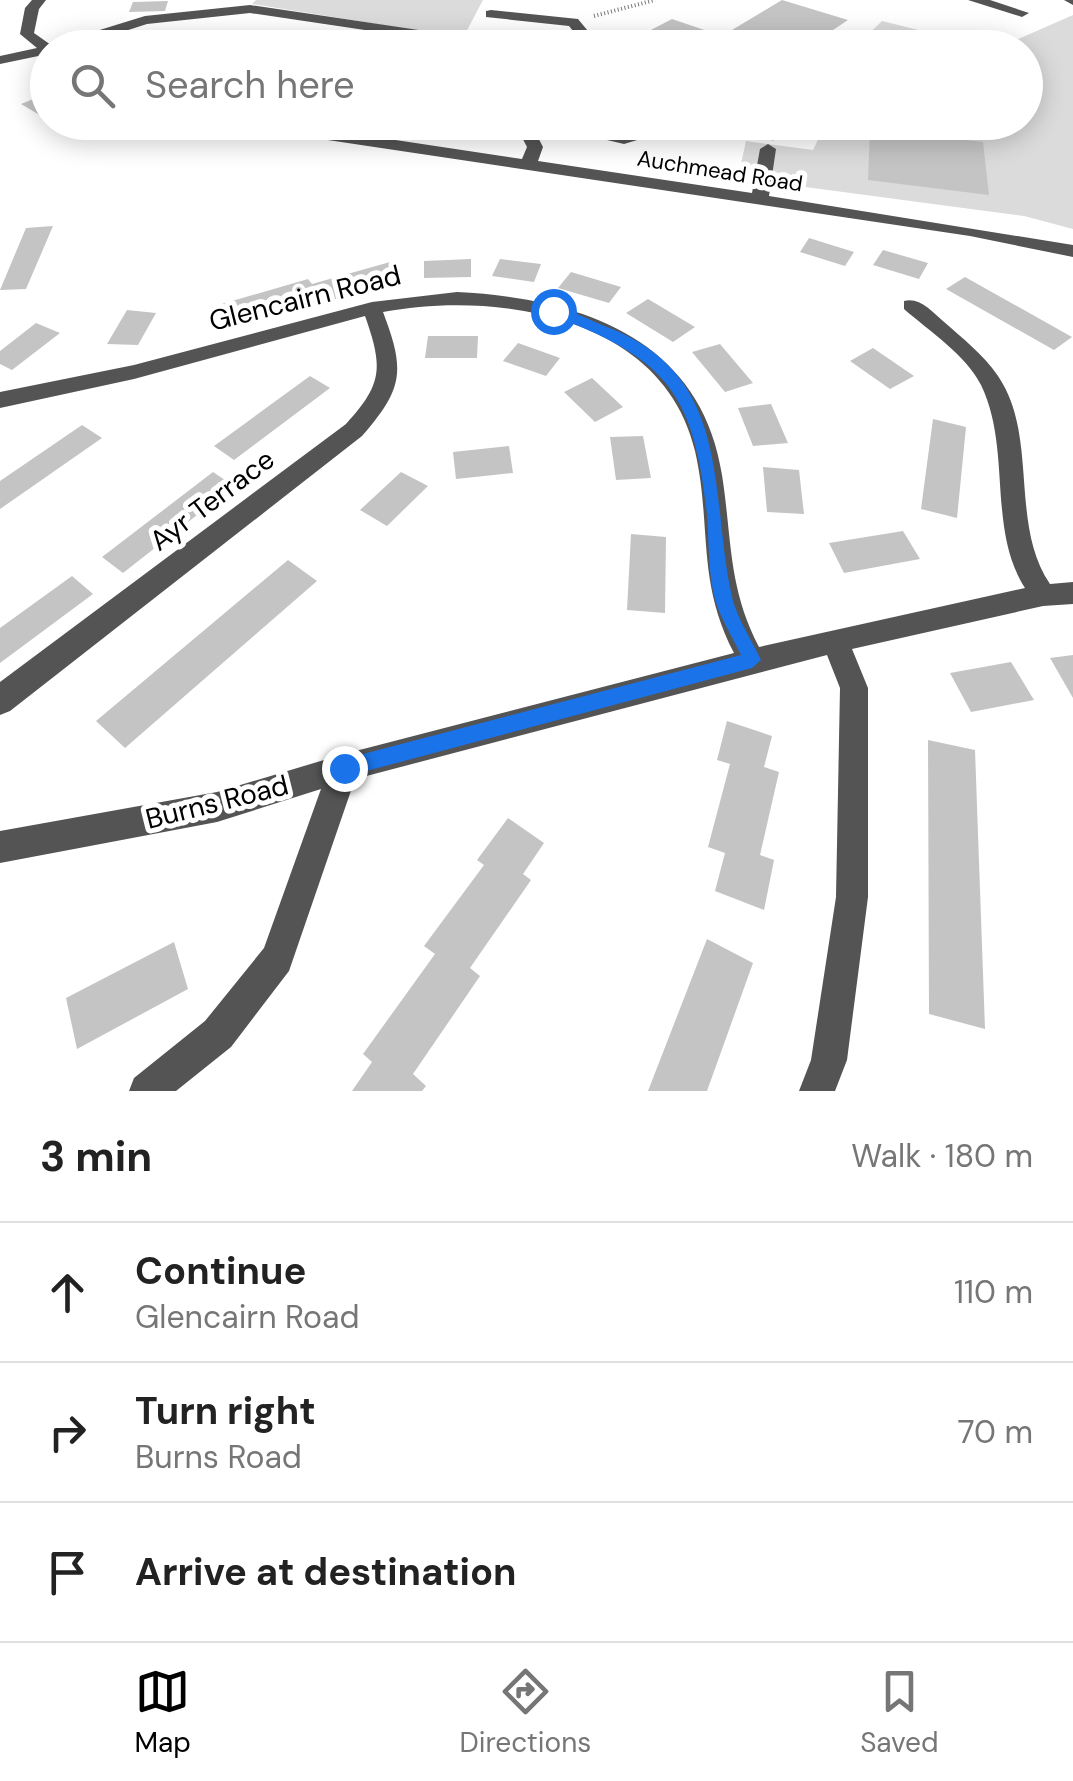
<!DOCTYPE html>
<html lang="en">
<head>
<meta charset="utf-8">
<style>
  body { margin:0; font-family:"DM Sans",sans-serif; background:#f6f6f6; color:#222 }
  .stop { position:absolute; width:30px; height:30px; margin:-22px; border:8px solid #1a73e8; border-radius:50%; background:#fff }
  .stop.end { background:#1a73e8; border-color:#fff; box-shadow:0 2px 10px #0008 }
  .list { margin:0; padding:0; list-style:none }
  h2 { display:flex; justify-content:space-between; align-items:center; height:130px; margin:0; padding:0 40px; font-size:42px }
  h2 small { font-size:32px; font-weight:400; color:#767676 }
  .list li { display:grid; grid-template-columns:65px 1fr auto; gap:30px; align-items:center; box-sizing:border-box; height:140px; padding:0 40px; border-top:2px solid #e0e0e0 }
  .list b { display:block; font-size:38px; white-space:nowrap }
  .list p { margin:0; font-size:32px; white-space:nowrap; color:#767676 }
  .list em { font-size:32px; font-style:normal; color:#767676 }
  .icon { flex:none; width:55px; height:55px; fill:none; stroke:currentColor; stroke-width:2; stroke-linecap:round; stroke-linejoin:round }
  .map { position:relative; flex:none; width:1073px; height:1091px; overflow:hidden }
  .search { position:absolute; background:#fff; box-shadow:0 5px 25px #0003; left:30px; right:30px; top:30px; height:110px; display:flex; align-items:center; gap:25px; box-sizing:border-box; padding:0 35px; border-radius:55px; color:#767676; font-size:38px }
  .sheet { height:550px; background:#fff }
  nav { display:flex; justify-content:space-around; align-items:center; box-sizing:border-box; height:140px; border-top:2px solid #e0e0e0; background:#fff; font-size:28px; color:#767676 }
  nav a { display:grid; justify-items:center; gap:5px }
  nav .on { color:#000 }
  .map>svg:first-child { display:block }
  .green { fill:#dbdbdb }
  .building { fill:#c4c4c4 }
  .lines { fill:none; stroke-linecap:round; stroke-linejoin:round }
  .path { stroke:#767676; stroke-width:4; stroke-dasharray:1 2.5; stroke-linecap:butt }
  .minor { fill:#545454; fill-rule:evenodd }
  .route { fill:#1a73e8 }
  .labels { text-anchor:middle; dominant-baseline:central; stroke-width:10; stroke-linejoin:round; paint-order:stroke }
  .far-street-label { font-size:22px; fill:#000; stroke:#fff }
  .street-label { font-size:28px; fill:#000; stroke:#fff }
</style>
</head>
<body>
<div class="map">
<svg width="1073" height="1091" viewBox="0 0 1073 1091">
  <rect width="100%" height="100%" fill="#fff"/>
  <!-- green -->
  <path class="green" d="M256,0H483L463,38L252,4Z
    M1073,15V229L1024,216L738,178L746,141L813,150L826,123L1026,122V48L1000,47Z
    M882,21L987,47H855Z"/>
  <!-- building -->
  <path class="building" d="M782,0L848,20L806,48L624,44L672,19L722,36Z
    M168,1L165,11L129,12L133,2Z
    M225,30L261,34L253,43L216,39Z
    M188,33L197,40L172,48L148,44Z
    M287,35L321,41L313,48L275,45Z
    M46,94L48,120L21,104Z
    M65,122H105L114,127L95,136Z
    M393,122H438L433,131L390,127Z
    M741,122H785L773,141Z
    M870,129L983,142L989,195L868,180Z
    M53,226L26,289L0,290L26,228Z
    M809,238L854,252L845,266L800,252Z
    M883,250L928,263L919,279L873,265Z
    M471,259V277L424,278V261Z
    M500,259L541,264L534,282L492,276Z
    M390,262L405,280L378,289L375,286L320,304L318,300L228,330L215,306L308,279L312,284Z
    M571,272L621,287L609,303L558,288Z
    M965,277L1072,337L1054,350L946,289Z
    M648,299L695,327L673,342L626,313Z
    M127,310L156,313L138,345L107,344Z
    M36,323L60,333L12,370L0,364V351Z
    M428,336H478L477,358H425Z
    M518,343L560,358L546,376L503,361Z
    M720,344L753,383L725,392L692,352Z
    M873,348L914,376L890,389L850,361Z
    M310,376L330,388L234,460L214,446Z
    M592,378L623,407L595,422L564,392Z
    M771,404L788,443L753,446L738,408Z
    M933,419L966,427L957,518L921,509Z
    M82,425L102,438L0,509V481Z
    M643,436L651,478L616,480L610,437Z
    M509,446L513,473L456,479L453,452Z
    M763,467L799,470L804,514L767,512Z
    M213,472L234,486L123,573L102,557Z
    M401,472L428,486L387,526L360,510Z
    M903,531L920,559L844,573L829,543Z
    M631,534L666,537L665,613L627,610Z
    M288,560L317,581L125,748L96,721Z
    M72,576L93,594L0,663V628Z
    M1073,655V698L1050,658Z
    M1011,662L1034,700L971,712L950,673Z
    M727,721L772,736L764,767L779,772L760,855L774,860L764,910L715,891L725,853L708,847L730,764L717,760Z
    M928,740L975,750L985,1029L929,1014Z
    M508,818L544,843L523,874L531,880L470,968L480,976L413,1074L426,1086L422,1091H352L372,1062L363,1054L435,954L424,946L484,865L477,860Z
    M707,939L753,963L707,1091H648Z
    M174,942L188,989L77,1049L66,998Z"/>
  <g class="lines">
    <!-- path -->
    <path class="path" d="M594,16L655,0"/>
    <!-- minor -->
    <path class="minor" d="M32,0H46L39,9L34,33L51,45L145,16L250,5L479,39L486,43L479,47L250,13L147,24L72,48H48V54L0,64V56L37,48L20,34L25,8Z
      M968,0H990L1029,13L1022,17Z
      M1064,0H1073V5Z
      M491,10L578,19L602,48H587L569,26L486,17V11Z
      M233,122H276L522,159L527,147L514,122H530L543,147L538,161L752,193L760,149L768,144L776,149L769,196L1073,245V257L970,236L241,127Z
      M581,122H597L602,130L624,134L644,129L645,122H661L657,134L624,144L590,136Z
      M457,292C580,298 701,338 722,475C732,539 728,588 759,647L1025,588C987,529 1012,449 981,385C966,355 929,331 904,309V301C920,297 931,311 943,321C962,338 983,354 998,376C1039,436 1009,524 1050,584L1073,582V604L1043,606L852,649L868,688V897L847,1060L835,1091H799L811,1060L836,897L840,688L827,655L355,779L289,971L231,1047L176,1091H129L134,1078L205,1021L264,948L321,789L217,822L0,863V831L217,792L344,754L734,653C696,580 712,525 695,451C664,317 499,290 383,312C405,370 404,388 362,436L10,711L0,715V682L346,424C383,384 383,367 365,316L134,379L0,408V392L134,365L372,302Z"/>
  </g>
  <!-- route -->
  <path class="route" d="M549,308C567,307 589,320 607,327C734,375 709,494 732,597C737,618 752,641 761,660L752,668L344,777L337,775V762L344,759L741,655C733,638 720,618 715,599C708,573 709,542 707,515C694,389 664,358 549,314Z"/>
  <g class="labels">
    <!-- far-street labels -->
    <g class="far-street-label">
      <text transform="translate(720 171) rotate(9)">Auchmead Road</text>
    </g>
    <!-- street labels -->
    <g class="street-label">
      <text transform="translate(305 298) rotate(-14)">Glencairn Road</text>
      <text transform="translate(212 500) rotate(-37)">Ayr Terrace</text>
      <text transform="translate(217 802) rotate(-14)">Burns Road</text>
    </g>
  </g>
</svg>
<div class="stop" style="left:553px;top:311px"></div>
<div class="stop end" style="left:344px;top:768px"></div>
<div class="search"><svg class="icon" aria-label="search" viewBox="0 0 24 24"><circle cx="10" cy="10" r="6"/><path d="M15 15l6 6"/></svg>Search here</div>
</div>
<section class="sheet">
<h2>3 min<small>Walk · 180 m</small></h2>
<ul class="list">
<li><svg class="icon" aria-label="ahead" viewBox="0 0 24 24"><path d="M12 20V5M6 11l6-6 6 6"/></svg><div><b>Continue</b><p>Glencairn Road</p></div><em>110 m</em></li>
<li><svg class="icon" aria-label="right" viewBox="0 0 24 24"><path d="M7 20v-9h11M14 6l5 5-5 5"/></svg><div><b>Turn right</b><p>Burns Road</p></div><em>70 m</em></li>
<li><svg class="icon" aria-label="arrive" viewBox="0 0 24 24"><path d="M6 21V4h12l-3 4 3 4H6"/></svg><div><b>Arrive at destination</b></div></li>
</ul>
</section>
<nav>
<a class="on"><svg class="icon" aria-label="map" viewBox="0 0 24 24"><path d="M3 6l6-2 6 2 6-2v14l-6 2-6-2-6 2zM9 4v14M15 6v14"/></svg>Map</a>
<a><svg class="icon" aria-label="directions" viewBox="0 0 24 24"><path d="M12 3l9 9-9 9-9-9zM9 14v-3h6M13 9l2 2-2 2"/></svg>Directions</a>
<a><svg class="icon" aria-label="saved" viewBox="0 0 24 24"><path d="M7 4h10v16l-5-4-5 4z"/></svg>Saved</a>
</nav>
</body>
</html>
